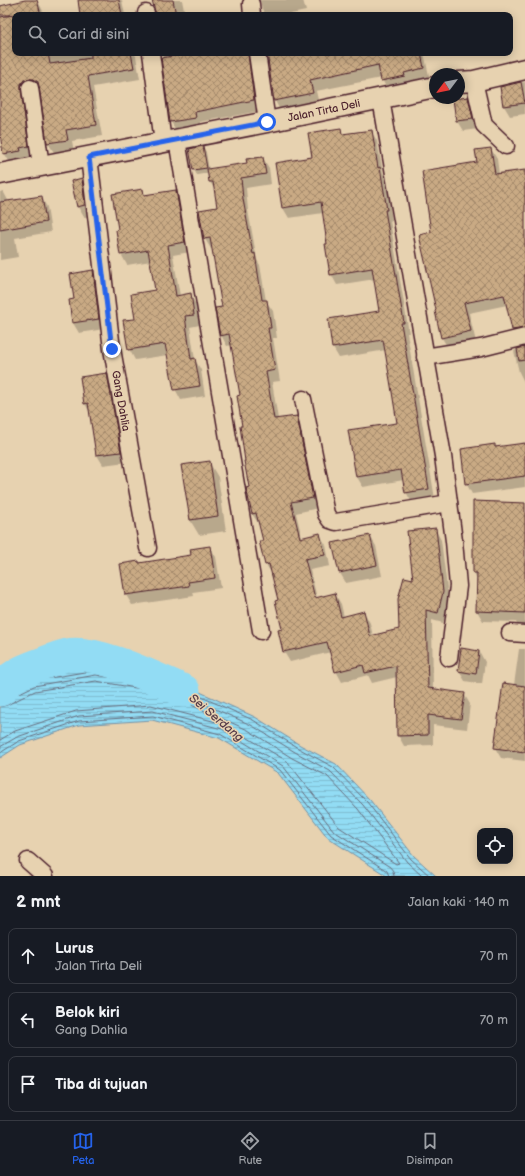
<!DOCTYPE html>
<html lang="id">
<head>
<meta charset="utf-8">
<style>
  body { margin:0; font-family:"Balsamiq Sans",sans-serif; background:#242831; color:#f1f3f6 }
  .controls { position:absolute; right:12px; bottom:12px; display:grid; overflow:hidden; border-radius:8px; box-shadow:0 2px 10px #0003 }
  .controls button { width:36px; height:36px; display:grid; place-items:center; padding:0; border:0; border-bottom:1px solid #363941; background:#171b24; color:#f1f3f6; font:20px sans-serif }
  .compass { position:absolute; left:429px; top:68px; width:36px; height:36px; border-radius:50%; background:#171b24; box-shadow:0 2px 10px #0003; rotate:238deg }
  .stop { position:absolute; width:12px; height:12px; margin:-9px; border:3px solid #2563eb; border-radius:50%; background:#fff }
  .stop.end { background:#2563eb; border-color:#fff; box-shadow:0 1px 4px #0008 }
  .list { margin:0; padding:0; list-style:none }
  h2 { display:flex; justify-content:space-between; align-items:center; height:52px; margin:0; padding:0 16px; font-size:17px }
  h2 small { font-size:13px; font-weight:400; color:#9ea1a6 }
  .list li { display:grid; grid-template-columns:26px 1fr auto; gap:12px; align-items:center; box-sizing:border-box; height:56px; margin:0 8px 8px; padding:0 8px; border:1px solid #363941; border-radius:8px }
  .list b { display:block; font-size:15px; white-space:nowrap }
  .list p { margin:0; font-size:13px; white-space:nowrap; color:#9ea1a6 }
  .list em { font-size:13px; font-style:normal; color:#9ea1a6 }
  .icon { flex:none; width:22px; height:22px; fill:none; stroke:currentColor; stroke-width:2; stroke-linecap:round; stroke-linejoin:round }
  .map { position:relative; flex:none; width:525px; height:876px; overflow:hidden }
  .search { position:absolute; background:#171b24; box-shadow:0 2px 10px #0003; left:12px; right:12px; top:12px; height:44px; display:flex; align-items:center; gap:10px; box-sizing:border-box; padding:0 14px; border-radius:8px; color:#9ea1a6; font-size:15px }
  .sheet { height:244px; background:#171b24 }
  nav { display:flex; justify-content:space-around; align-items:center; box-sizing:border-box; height:56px; border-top:1px solid #363941; background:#171b24; font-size:11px; color:#9ea1a6 }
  nav a { display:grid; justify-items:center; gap:2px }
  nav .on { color:#2563eb }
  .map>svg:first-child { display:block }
  .water { fill:url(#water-rules); stroke:#7590a4 }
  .shadow { fill:#0003 }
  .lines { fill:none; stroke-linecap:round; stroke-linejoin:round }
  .shore { stroke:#676b7b; stroke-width:1 }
  .river { stroke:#92dcf4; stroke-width:33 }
  .building { fill:url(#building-cross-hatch); stroke:#4a1f2b }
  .minor-casing { stroke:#4a1f2b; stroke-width:19 }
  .tertiary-casing { stroke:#4a1f2b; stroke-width:23 }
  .minor { stroke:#e7d2b0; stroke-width:16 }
  .tertiary { stroke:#e7d2b0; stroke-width:20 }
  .route { stroke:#2563eb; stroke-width:5 }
  .labels { text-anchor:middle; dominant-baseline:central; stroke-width:3; stroke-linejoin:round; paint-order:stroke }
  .street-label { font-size:11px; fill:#4a1f2b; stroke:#e7d2b0 }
  .water-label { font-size:12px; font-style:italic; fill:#553b49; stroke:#e7d2b0 }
</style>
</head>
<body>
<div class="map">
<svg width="525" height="876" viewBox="0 0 525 876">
  <defs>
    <pattern id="water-rules" width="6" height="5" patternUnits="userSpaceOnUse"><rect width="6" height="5" fill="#92dcf4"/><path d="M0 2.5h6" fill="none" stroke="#7fbcd1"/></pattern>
    <pattern id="building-cross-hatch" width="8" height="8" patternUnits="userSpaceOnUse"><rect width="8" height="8" fill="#c9aa84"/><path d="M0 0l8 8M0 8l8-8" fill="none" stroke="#a58a6c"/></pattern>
  </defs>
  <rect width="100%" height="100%" fill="#e7d2b0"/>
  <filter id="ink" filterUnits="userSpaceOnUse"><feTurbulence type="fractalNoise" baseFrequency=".025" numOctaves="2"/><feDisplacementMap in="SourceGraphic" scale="8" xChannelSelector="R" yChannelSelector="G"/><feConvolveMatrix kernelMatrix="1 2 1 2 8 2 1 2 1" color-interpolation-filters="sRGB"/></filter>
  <g filter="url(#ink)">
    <!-- water -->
    <path class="water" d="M96,666L169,678L255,717L300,745L336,764L370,800L414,856L436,876H387L328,838L278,773L219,738L152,720L79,725L20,745L0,758V692L31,677Z"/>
    <!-- shadow -->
    <path class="shadow" d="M29,0H37L42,9L44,15H15V53H134L136,56L140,79L93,87L102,136L72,141L74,151L55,154L48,143L41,90L35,89L34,157L26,159L27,162L11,164L4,153L2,140H0V18L15,16L12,4Z
      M79,0H122L125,15H80H82Z
      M153,0H182L185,15H156Z
      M260,0H303L306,11L286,15H266L262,9Z
      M162,53H255L260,111L200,122L202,128L177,132L171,122Z
      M268,53H424L430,80L389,92L381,78L316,91L319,104L281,112L275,101Z
      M525,82V114L510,116L504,106L502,87Z
      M467,98L473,108L478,129L463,131L457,121Z
      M340,129L344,135L371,131L377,141L383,173L386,179L392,220L390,221L409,333H407L435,499L412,503L406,492L404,480L363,487L357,477L398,424L386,350L339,358L333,348L380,312L375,279L337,285L331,274L328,244L323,213L289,218L283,208L276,164L313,158Z
      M203,147L206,152L209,170L248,163L263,158L269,168L271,184L246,188L248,210L257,260L260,265L266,301L273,311L277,338H273L280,381L272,382L278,419L296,417L302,427L318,508L296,513L302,538L320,535L326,545L330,566L310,570L317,598L335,594L341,604L344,617L364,612L370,623L373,636L400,629L414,580L435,529L441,540L449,603L443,623L432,620L433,689L464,694L470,704L467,729L433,725V745L404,746L398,735L397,677L372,683L368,675L342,682L336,671L331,652L290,662L284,652L279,630L283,629L279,601L273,575L266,565L264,541L259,524L252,514L241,396L232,345L227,346L221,335L223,308L213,249H211L205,239L218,208L215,190L210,182L209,173L197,175L194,170L191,150Z
      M491,149L497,159L499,174L525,171V339L519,340L513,330L507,305L469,313L476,342L448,348L442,338L436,312L438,311L432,233L478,163Z
      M81,179L87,189L91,216L84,217L78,207Z
      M142,190L146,196L175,191L181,202L190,252L173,255L180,296L190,294L196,305L200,325L190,327L195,360L201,370L205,396L181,400L175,389L168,355L135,360L129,349L136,320L156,291L151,261L127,265L121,254Z
      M3,191L9,202L41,197L47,207L51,232L15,238L18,257L0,260V192Z
      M92,271L98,282L104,329L79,333L73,323L75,300Z
      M525,347V382H524L519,372L514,351Z
      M106,374L112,385L126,462L103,465L97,455L91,414L85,404Z
      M525,444V487L472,494L466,483L494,445L496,448Z
      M209,462L218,477L226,531L199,535L190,520L182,466Z
      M525,504V626H518L516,622L483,621L477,611L478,581L474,573Z
      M370,536L376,546L382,576L346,583L340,573Z
      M210,547L216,557L221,588L193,592L194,596L132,605L126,595L122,565L139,562V564L192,556Z
      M519,649H525V761L501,758L495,748L514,685Z
      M479,651L485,662L482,684L465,681L459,671Z"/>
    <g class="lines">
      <!-- shore -->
      <path class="shore" d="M0,696L32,681L96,670L168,682L253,720L298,748L333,767L367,802L411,859L430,876
        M0,701L5,700L34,686L96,675L166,687L251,725L295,752L330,771L363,805L407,862L422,876
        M0,707L7,705L35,691L96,681L164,693L248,730L292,758L327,776L358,809L399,863L396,864L339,827L287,761L224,724L151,705L76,711L15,731L0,740
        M0,747L17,737L79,716L153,711L222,729L283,766L334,831L390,867L393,871L394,876
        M0,753L19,741L79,721L153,716L220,734L280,770L331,835L387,871L389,876"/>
      <!-- river -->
      <path class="river" d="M0,690C13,674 22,671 41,664C49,661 58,657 67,655C96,649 156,679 184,691"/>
    </g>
    <!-- building -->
    <path class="building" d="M25,0H37L41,15H15V53H48L50,64L91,58V53H131L134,68L88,76L96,125L66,130L68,140L47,143L39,86L38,82L34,79H29L24,80L21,84V89L29,146L20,148L21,151L3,154L0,134V17L13,15H0V6Z
      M78,0H119L122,15H80Z
      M152,0H173L176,15H156Z
      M190,53H248L254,100L195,112L196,118L170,122L161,58Z
      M267,53H421L424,68L404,73L405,76L381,81L378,65L310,80L313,93L274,101Z
      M521,82L525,103L503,106L500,87Z
      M468,97L473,119L456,121L453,99Z
      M341,128L342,134L372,130L378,168L380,167L387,210H385L404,323H401L429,489L405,493L401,470L356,477L348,430L397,423L391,386L383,340L332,348L328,319L379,311L372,268L330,275L325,244H327L321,202L282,208L275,163L312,157L308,133Z
      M203,146L207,168L193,170L189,149Z
      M491,148L495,174L525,170V328L512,330L504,295L464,303L471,331L441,338L435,311L436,310L419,235L431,232L422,171L477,162L475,150Z
      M263,157L266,174L241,178L243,199L253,254L255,253L262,300H267L271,328H268L275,370L266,372L274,419L297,416L313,498L291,502L300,538L320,533L325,555L305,559L315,598L335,593L341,617L364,611L370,636L399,629L398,599L404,577L413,579L407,531L436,528L443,592L438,613L426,610L428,688L465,693L461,719L428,715V735L397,736L396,666L365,673L363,665L335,672L327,642L283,652L278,630L282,629L275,601L278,600L269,564L265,565L259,541H263L256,513L252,514L246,488L249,487L244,461H245L240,426H242L237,396L240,395L229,334L220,336L215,308L222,307L213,255L210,238L204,239L199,210L217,207L213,182H209L207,169L247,163L246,159Z
      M82,178L85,205L77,207L71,181Z
      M143,189L144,195L176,190L185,242L168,245L176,296L191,293L194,315L185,316L191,359L195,358L200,386L174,390L165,344L128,350L123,320L135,319L131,294L155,290L148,250L120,255L116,230L118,229L112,194Z
      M42,196L46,222L0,230V202Z
      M93,270L99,319L72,323L69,300L74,299L70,274Z
      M525,347V360L519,361L517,349Z
      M107,373L121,452L96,455L88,403L84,404L80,377Z
      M525,443V476L465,484L461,449L495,444V447Z
      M210,461L218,516L190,520L181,465Z
      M473,501L525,503V613L476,611L477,573H473Z
      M370,535L377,565L339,573L332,543Z
      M210,546L215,578L188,582L189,586L125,595L120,564L139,561V563L191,555L190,549Z
      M461,648L479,651L476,674L458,671Z
      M503,683L525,686V752L494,748Z"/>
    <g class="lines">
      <defs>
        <g id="minor">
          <path d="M251,4L252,15"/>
          <path d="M146,13V15"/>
          <path d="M151,53L163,142"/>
          <path d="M257,53L267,122"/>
          <path d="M474,81L484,125L506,146"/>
          <path d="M30,88L41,166"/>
          <path d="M381,99L443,456L454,541L458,586L449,658"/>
          <path d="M177,140L261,631"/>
          <path id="s1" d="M89,157L112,349L148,548"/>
          <path d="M425,357L481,348L525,337"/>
          <path d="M303,399L326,514L330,520L336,522L449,503"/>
          <path d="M510,633L525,634"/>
          <path d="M28,861L45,876"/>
        </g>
        <g id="tertiary">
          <path d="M459,82L474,81L525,69"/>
          <path id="s2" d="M0,174L267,122L435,87"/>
        </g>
      </defs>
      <!-- minor casing -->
      <use href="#minor" class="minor-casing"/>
      <!-- tertiary casing -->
      <use href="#tertiary" class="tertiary-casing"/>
      <!-- minor -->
      <use href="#minor" class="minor"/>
      <!-- tertiary -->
      <use href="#tertiary" class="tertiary"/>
    </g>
  </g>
  <g class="lines" filter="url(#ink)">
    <!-- route -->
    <path class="route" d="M112,349L89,157L267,122"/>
  </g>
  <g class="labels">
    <!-- street labels -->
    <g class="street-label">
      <text stroke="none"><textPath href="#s2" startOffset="330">Jalan Tirta Deli</textPath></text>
      <text stroke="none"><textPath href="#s1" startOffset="246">Gang Dahlia</textPath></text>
    </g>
    <!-- water labels -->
    <g class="water-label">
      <text transform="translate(216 718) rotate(40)">Sei Serdang</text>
    </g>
  </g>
</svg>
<div class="controls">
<button><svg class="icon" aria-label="locate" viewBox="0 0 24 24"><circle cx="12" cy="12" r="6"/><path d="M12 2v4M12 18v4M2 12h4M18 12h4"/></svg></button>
</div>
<svg class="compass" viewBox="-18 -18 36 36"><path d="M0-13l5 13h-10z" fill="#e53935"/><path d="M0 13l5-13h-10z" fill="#9ea1a6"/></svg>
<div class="stop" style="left:267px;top:122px"></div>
<div class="stop end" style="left:112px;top:349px"></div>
<div class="search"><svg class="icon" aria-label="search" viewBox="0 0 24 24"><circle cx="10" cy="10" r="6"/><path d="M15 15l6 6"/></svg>Cari di sini</div>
</div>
<section class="sheet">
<h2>2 mnt<small>Jalan kaki · 140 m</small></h2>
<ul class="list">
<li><svg class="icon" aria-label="ahead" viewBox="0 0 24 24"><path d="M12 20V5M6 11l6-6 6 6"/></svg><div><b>Lurus</b><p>Jalan Tirta Deli</p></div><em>70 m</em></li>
<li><svg class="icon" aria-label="left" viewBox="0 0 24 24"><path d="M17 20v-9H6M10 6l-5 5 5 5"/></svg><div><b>Belok kiri</b><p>Gang Dahlia</p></div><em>70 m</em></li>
<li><svg class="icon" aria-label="arrive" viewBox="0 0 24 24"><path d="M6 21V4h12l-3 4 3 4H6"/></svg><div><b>Tiba di tujuan</b></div></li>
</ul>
</section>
<nav>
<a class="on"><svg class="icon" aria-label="map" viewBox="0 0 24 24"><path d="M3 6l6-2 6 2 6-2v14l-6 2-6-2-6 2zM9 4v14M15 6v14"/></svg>Peta</a>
<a><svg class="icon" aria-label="directions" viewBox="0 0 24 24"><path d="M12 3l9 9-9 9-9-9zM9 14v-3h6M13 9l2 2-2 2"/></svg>Rute</a>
<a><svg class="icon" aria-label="saved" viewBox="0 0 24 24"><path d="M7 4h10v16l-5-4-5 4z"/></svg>Disimpan</a>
</nav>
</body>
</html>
